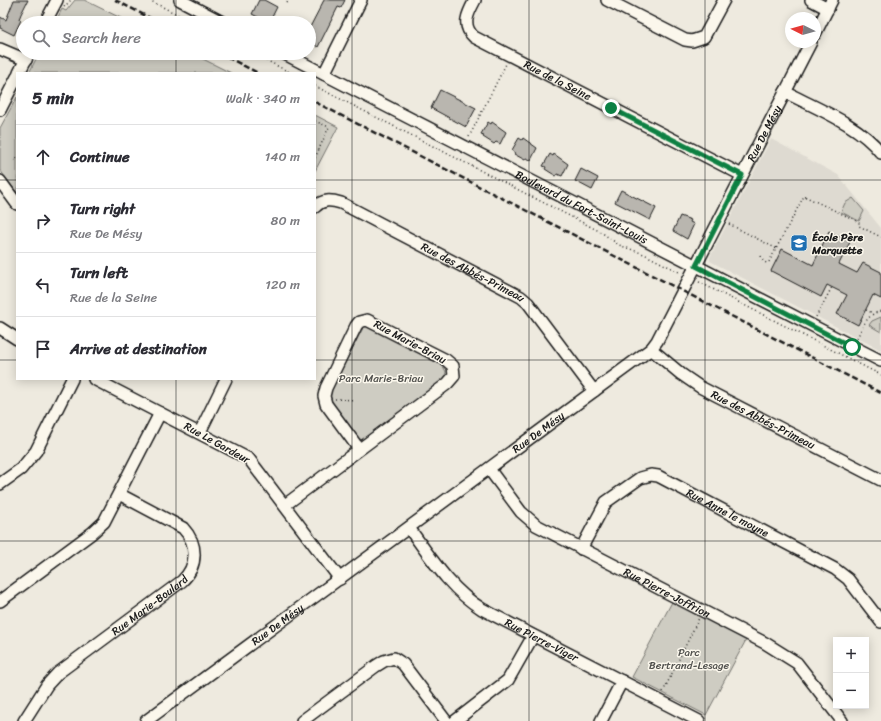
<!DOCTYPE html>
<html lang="en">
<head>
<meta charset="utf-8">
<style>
  body { margin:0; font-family:Sriracha,sans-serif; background:#f2f2f3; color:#2b2b33 }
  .controls { position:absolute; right:12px; bottom:12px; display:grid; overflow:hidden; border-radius:0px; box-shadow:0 2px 10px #0003 }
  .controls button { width:36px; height:36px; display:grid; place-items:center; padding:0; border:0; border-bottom:1px solid #e1e1e2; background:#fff; color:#2b2b33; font:20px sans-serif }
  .compass { position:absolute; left:785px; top:12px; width:36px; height:36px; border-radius:50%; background:#fff; box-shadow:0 2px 10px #0003; rotate:275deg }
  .stop { position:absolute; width:12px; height:12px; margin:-9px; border:3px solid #0b8043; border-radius:50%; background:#fff }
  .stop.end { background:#0b8043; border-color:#fff; box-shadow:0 1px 4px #0008 }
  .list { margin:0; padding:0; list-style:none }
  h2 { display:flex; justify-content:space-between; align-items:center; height:52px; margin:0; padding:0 16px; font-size:17px }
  h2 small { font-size:13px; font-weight:400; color:#7c7c81 }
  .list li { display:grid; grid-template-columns:26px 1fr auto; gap:12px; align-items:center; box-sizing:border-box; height:64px; padding:0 16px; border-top:1px solid #e1e1e2 }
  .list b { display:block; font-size:15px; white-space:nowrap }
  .list p { margin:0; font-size:13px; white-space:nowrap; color:#7c7c81 }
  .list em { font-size:13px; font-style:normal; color:#7c7c81 }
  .icon { flex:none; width:22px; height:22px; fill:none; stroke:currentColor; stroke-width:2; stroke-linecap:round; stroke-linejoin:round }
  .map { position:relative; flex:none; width:881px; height:721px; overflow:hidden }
  .search { position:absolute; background:#fff; box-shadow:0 2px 10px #0003; left:16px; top:16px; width:300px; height:44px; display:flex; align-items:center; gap:10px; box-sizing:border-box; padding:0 14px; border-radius:22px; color:#7c7c81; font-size:15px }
  .panel { position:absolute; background:#fff; box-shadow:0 2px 10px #0003; left:16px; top:72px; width:300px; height:308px; border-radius:0px }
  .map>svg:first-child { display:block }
  .built { fill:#dedad1 }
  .green { fill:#ceccc2; stroke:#75746f }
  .building { fill:#b9b6af; stroke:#1c1c1c }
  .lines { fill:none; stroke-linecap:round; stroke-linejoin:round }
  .minor-casing { stroke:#1c1c1c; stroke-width:14 }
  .path { stroke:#1c1c1c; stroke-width:1.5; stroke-dasharray:1 3; stroke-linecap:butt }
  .minor { stroke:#fbf7ec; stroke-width:11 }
  .rail { stroke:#1c1c1c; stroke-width:2.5; stroke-dasharray:6 3; stroke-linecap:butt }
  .route { stroke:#0b8043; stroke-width:5 }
  .grid { fill:none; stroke:#1c1c1c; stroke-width:1; stroke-opacity:0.55 }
  .labels { text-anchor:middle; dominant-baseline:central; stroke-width:3; stroke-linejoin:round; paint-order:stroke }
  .street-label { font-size:11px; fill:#1c1c1c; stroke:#fbf7ec }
  .poi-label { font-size:11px; font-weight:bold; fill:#1c1c1c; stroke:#fbf7ec; text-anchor:start }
  .park-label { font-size:11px; fill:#51514e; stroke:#fbf7ec }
</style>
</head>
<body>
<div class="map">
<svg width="881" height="721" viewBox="0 0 881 721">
  <rect width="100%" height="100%" fill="#eeeadf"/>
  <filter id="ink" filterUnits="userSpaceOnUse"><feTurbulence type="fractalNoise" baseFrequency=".025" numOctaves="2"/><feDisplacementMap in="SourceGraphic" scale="8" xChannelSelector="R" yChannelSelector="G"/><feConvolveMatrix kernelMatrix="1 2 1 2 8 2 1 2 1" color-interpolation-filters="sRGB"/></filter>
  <g filter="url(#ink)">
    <!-- built -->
    <path class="built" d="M771,139L838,175L881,228V350L710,261V257Z"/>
    <!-- green -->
    <path class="green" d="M75,0H84L131,23H55L62,9L66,11Z
      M39,53H191L231,73H29Z
      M17,97V193L0,170V128Z
      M315,115L338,127L315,171Z
      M853,198L864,211L859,221L841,212L845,203Z
      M881,317V332L869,325L872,321Z
      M364,326H367L442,364L446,372L444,381L366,439L362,440C352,437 328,402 330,392Z
      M672,602L746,640L706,715L632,677Z"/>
    <!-- building -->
    <path class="building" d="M14,0H28L21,14L19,19L21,20L14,35L0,28V17L6,20Z
      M259,0H264L277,7L269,23L252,14Z
      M324,0H345L341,8L338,7L318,47L309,42V29Z
      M440,90L476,108L466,127L431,108Z
      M488,122L491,124L492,122L506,132L500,144L496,142L494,144L483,137L484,135L481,134Z
      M519,138L522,140L523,138L537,148L531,160L526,158L525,160L514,154L515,152L512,150Z
      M550,154L553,156L554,154L568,164L562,176L557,174L556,176L545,169L546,167L543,166Z
      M581,169L598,178L592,190L575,181Z
      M621,190L656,208L650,220L615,202Z
      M680,216L691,220L690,222L694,224L687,239L673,231Z
      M829,231L850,242L839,264L857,273L863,263L881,272V299L873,295L858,325L837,314L847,295L827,285L821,297L771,271L782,249L813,265Z"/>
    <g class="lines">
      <defs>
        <g id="minor">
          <path d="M180,0L224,23"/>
          <path id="s1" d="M475,0C468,13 461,25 474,37L742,175"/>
          <path d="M607,0L685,40L692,41L704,37L724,0"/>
          <path d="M811,0L828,9"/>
          <path d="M45,23L57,0"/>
          <path d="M815,34L832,0"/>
          <path d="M0,49L26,60"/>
          <path id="s2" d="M283,53L881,361"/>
          <path d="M19,73L29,53"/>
          <path d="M324,74L361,0"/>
          <path d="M785,92C816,108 860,125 881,153"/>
          <path d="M0,110L17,77"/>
          <path d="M0,181L17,204"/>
          <path id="s3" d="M315,207C323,199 331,200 341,203L521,297L528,303L594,391"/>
          <path d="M0,328L17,339"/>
          <path id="s4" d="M651,349L681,374L700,387L881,480"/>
          <path d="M94,379L249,459L340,579"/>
          <path d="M200,432L226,379"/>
          <path id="s5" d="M489,469L521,512L536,525L765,643L797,663L842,721"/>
          <path d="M0,484L21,469L36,451L72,379"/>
          <path d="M285,505L447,384L454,376L453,366L446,360L367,320L359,322L356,326L326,388L324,396L326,404L359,449"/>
          <path id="s6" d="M409,528C431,558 450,589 482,609L699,721"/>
          <path id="s7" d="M581,549L606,502L640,478L651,475L658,476L835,569L848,579L881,622"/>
          <path d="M0,601L92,533L104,522L160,413"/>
          <path id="s8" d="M24,721L47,685L58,673L182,581C198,566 198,544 183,528L119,494"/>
          <path id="s9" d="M146,721L651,349L657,341L811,42"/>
          <path d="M302,721L376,666L384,661L394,658L403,664L446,721"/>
          <path d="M455,721L508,680L533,636"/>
          <path d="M601,721L622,681"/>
        </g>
      </defs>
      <!-- minor casing -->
      <use href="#minor" class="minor-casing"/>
      <!-- path -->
      <path class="path" d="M149,0L194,23
        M287,3L289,0
        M64,7L71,0
        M252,53L291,73
        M315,86L601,232L619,245L644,254L681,273
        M315,121L329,127L315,158
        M469,137L506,64
        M17,158L14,160L17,163
        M729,224L777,249
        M761,256L763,261L768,264
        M769,262L804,196L859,222V226L881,237
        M699,282L881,375
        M866,310L873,313
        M816,317L832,287
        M857,338C863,326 867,314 881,311
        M335,399L355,400
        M663,692L699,618"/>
      <!-- minor -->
      <use href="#minor" class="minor"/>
      <!-- rail -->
      <path class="rail" d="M115,0L160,23
        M219,53L258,73
        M315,102L881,393"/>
    </g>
  </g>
  <g class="lines" filter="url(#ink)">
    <!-- route -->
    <path class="route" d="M611,108L742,175L696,266L852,347"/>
  </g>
  <!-- grid -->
  <path class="grid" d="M176,0V23M352,0V721M529,0V721M705,0V721M176,53V73M0,180H17M315,180H881M0,360H17M315,360H881M176,379V721M0,541H881"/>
  <!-- icons -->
  <defs>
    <symbol id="school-square" viewBox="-11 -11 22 22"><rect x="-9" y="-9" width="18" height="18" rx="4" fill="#1f6fb2" stroke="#fbf7ec"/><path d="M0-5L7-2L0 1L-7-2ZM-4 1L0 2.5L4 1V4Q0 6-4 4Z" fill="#fff"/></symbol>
  </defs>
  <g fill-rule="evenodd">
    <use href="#school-square" x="789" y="233" width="20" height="20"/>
  </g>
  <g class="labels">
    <!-- street labels -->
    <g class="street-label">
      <text stroke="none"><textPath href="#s1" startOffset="135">Rue de la Seine</textPath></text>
      <text stroke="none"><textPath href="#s9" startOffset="871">Rue De Mésy</textPath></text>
      <text stroke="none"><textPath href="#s2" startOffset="336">Boulevard du Fort-Saint-Louis</textPath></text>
      <text stroke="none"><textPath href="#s3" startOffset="177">Rue des Abbés-Primeau</textPath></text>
      <text transform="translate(410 342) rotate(28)">Rue Marie-Briau</text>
      <text stroke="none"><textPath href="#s4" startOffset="133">Rue des Abbés-Primeau</textPath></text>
      <text stroke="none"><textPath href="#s9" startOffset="487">Rue De Mésy</textPath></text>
      <text transform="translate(217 443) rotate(29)">Rue Le Gardeur</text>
      <text stroke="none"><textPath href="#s7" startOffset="192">Rue Anne le moyne</textPath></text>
      <text stroke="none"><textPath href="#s5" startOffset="221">Rue Pierre-Joffrion</textPath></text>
      <text stroke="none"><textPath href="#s8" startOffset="173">Rue Marie-Boulard</textPath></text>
      <text stroke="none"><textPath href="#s9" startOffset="163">Rue De Mésy</textPath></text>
      <text stroke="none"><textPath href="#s6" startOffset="177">Rue Pierre-Viger</textPath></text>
    </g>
    <!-- poi labels -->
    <g class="poi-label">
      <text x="812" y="237">École Père<tspan x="812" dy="13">Marquette</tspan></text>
    </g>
    <!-- park labels -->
    <g class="park-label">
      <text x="381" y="378">Parc Marie-Briau</text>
      <text x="689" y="652">Parc<tspan x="689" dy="13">Bertrand-Lesage</tspan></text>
    </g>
  </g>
</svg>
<div class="controls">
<button>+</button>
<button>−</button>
</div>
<svg class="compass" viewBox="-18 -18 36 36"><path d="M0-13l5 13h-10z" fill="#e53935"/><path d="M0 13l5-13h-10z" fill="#7c7c81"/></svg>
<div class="stop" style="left:852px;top:347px"></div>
<div class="stop end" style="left:611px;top:108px"></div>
<div class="search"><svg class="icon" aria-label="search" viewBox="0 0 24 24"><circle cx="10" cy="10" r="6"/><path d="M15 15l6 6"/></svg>Search here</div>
<section class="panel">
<h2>5 min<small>Walk · 340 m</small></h2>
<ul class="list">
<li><svg class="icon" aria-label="ahead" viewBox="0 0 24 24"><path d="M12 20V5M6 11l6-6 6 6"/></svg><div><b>Continue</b></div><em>140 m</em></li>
<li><svg class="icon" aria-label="right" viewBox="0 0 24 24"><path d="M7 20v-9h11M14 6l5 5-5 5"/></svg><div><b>Turn right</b><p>Rue De Mésy</p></div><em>80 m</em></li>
<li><svg class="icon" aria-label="left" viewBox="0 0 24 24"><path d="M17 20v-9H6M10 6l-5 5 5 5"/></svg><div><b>Turn left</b><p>Rue de la Seine</p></div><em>120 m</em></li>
<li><svg class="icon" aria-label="arrive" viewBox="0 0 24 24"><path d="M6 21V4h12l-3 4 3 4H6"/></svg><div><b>Arrive at destination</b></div></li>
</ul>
</section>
</div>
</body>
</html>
